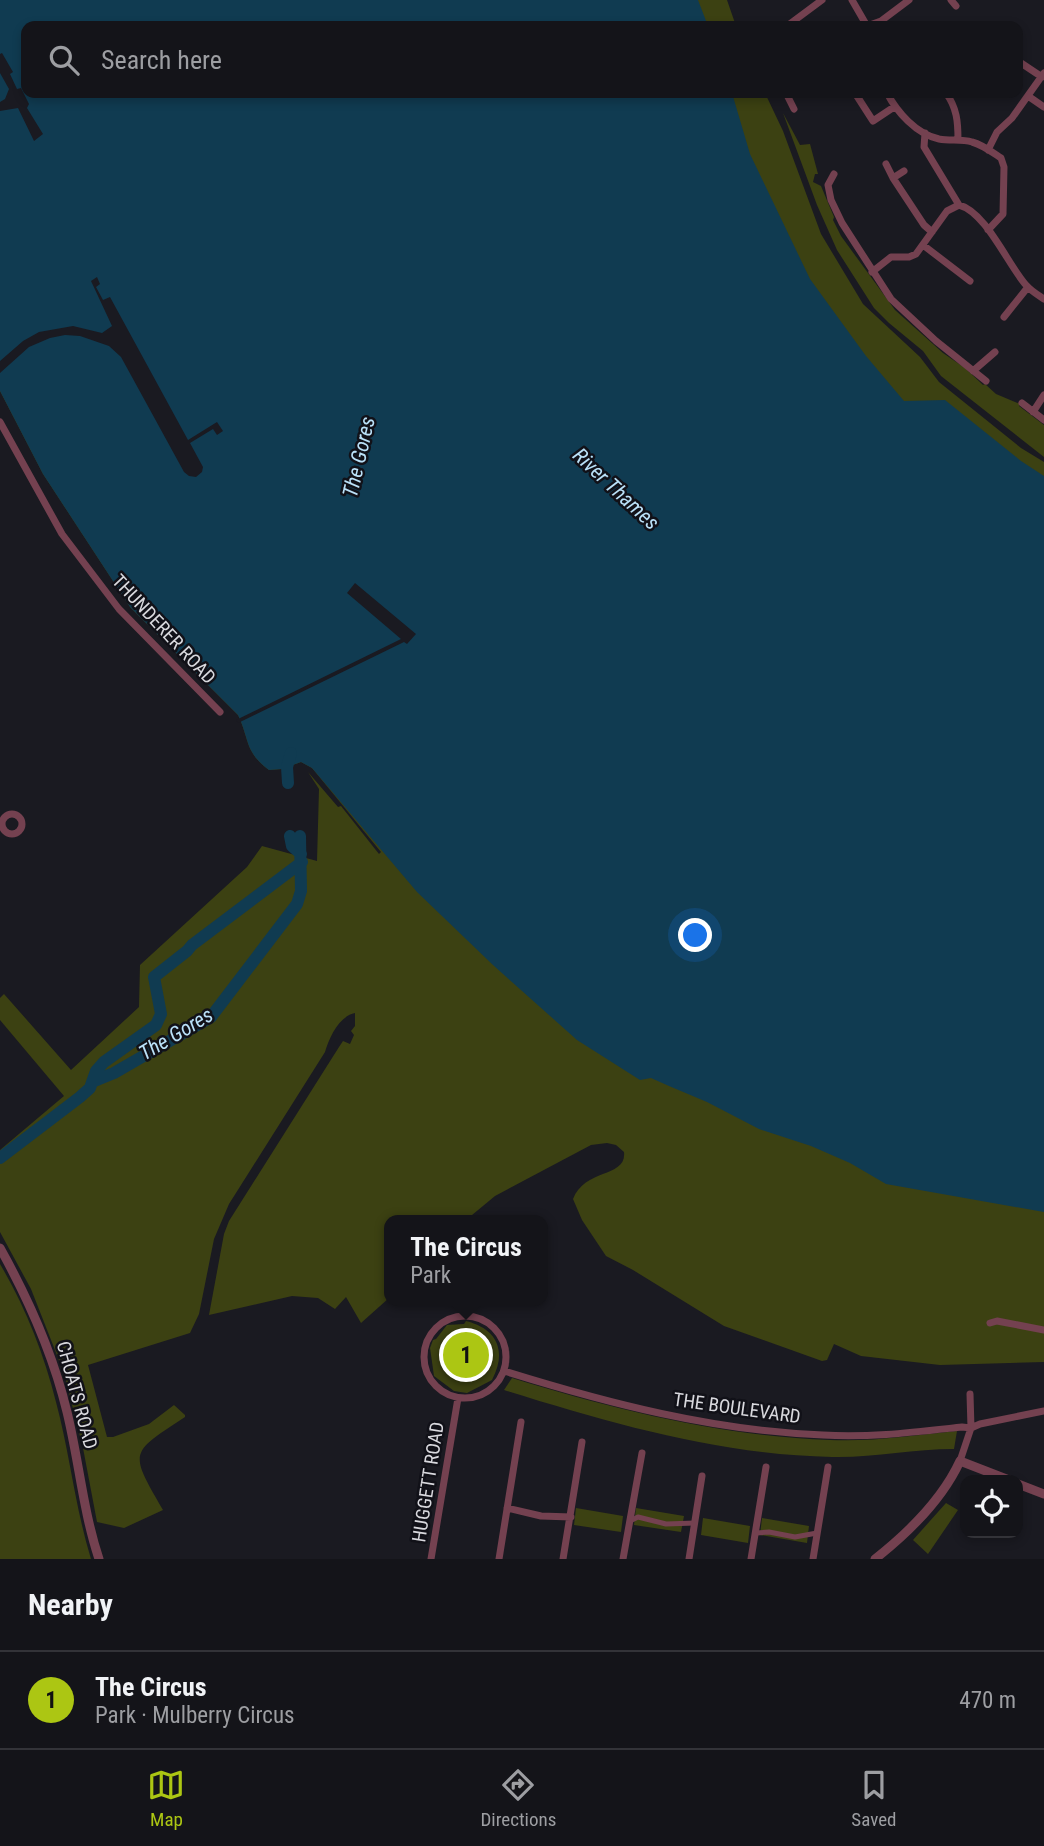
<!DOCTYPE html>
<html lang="en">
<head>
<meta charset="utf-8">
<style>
  body { margin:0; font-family:"Roboto Condensed",sans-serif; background:#1d1d22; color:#f1f3f6 }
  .controls { position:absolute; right:21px; bottom:21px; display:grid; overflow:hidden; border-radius:14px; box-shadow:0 4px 10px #0003 }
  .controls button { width:63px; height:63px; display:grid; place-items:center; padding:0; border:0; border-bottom:2px solid #333338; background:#141419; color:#f1f3f6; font:35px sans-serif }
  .you { position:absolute; left:696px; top:936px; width:24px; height:24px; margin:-18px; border:5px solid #fff; border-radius:50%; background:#1a73e8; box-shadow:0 0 0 10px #1a73e833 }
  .badge { display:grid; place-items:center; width:46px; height:46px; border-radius:50%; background:#acc613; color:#111; font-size:23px; font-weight:700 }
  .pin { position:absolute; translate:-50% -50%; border:4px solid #fff; box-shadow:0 2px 7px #0006 }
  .popup { position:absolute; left:384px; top:1215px; width:164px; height:91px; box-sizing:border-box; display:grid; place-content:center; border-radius:14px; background:#141419; filter:drop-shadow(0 2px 5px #0005); font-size:23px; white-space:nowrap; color:#9d9ea2 }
  .popup b { font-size:26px; color:#f1f3f6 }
  .popup::after { content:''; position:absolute; left:50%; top:100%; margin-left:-14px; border:14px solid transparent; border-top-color:#141419 }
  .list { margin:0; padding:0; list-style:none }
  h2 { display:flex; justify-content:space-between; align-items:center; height:91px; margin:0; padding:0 28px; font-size:30px }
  h2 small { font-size:23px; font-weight:400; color:#9d9ea2 }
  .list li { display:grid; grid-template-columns:46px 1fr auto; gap:21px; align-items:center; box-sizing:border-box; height:98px; padding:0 28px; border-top:2px solid #333338 }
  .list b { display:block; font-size:26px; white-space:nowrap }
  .list p { margin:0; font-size:23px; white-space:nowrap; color:#9d9ea2 }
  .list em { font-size:23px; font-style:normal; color:#9d9ea2 }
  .icon { flex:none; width:38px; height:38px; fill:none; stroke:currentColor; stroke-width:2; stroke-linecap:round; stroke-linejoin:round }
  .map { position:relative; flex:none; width:1044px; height:1559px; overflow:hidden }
  .search { position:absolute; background:#141419; box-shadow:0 4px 10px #0003; left:21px; right:21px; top:21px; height:77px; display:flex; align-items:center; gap:18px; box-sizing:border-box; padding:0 24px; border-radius:14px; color:#9d9ea2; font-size:26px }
  .sheet { height:189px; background:#141419 }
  nav { display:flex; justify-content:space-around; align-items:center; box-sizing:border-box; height:98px; border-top:2px solid #333338; background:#141419; font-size:19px; color:#9d9ea2 }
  nav a { display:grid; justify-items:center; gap:4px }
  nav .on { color:#acc613 }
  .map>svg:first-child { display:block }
  .green { fill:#3c4112 }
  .water { fill:#103b51 }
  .pier { fill:#1a1a21 }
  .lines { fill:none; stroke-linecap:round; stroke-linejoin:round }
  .river { stroke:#103b51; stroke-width:12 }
  .pedestrian { stroke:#744150; stroke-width:5 }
  .minor { stroke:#744150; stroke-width:7 }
  .tertiary { stroke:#744150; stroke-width:9 }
  .labels { text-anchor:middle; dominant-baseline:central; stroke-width:5; stroke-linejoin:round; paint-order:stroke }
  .street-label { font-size:19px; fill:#d9d9de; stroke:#111118 }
  .water-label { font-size:21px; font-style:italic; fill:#bae1f8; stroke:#111118 }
</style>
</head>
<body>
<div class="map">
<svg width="1044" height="1559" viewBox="0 0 1044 1559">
  <rect width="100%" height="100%" fill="#1a1a21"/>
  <!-- green -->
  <path class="green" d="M547,0H727L736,26H564Z
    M614,93H765L783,131L821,234L863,304L920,357L939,382L1021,448L1044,462V502L907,421Z
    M783,113L800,145L810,144L818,174H815L813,182L821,186L834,217L833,220L841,236L895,310L943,353L965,368L983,385L985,384L996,394L1020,404L1019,406L1044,425V457L941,376L923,351L889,323L874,308L837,250L817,205Z
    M0,127L1044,1024V1362L940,1365L861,1356L834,1344L827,1360L822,1361L724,1326L633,1270L606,1256L582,1220L573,1199C585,1168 627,1178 624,1152L616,1145L607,1143L591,1145L495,1196L466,1220H389V1298L361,1323L346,1297L335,1309L318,1298L292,1296L209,1315L224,1234L229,1221L339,1047L343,1041L350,1044L354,1035L351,1031L355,1026V1013C339,1016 329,1038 325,1052L229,1204L214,1239L199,1314L190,1333L88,1365L107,1437H113L149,1424L174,1405L185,1415V1417C129,1454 129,1451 163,1510L124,1528L97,1522L83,1448L64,1373L31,1289L0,1232V1150L64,1096L0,1020V998L4,994L71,1070L139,1007L140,965L247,867L262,846L317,861L319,789L308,772L338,807L341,806L379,854L381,852L312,768L301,762L282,769L269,770C244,751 250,740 238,715L130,607L43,474L0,391Z
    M0,1264C25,1306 44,1354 56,1402C70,1454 75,1507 91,1559H0Z
    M466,1321C498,1329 507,1352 492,1380L467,1393L454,1391L434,1376L430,1348L433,1340L436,1339L447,1325L464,1324Z
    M512,1378C615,1410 722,1436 830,1440C872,1442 915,1435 957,1431L954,1449C913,1449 872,1458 832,1457C720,1455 610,1423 504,1390Z
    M946,1503L958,1510L928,1554L913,1540Z
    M576,1508L623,1516L621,1532L574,1525Z
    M636,1508L684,1516L681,1532L634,1525Z
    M703,1518L750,1526L748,1543L701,1535Z
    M762,1518L809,1526L807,1543L760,1535Z"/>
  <!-- water -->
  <path class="water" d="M0,0H698L708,26H26V93H732L750,154L810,279L866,356L904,401L945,400L1021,461L1044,476V1212L886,1184L850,1163L811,1146L759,1129L707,1102L669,1086L651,1078L640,1080L577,1040L493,965L417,892L312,768L301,762L282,769L269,770C244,751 250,740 238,715L130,607L43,474L0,391Z"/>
  <!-- pier -->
  <path class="pier" d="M2,53L13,72L10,74L17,89L21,88L29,104L27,108L43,134L34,141L18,108L0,111V102L5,99L9,89L0,73V54Z
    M97,277L100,284L96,287L103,300L110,297L188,440L217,422L223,431L217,435L213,429L190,443L203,467L202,472L196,477L189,476L184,472L121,357L109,346L80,336L65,335L50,338L29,347L0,373V361L23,341L39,332L73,326L102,333L112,326L91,281Z
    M355,583L416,634L407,644L404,642L238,723L236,720L401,639L347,593Z"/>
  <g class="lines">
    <!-- river -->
    <path class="river" d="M288,783L287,767L291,753
      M290,836L292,846L301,854
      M92,1082L114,1073L211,1017L297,904L301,891L300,836
      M0,1158L80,1097L90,1088L96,1071L104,1062L156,1025L161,1014L154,977L187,951L192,945L302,862"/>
    <!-- pedestrian -->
    <path class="pedestrian" d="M630,1521L638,1517L666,1524L695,1523
      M756,1533L769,1532L795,1537L817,1533"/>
    <!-- minor -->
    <path class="minor" d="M852,0L867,26
      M951,0L956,6
      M787,26L822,0
      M867,26L881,21L909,0
      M1018,61L1042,77
      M786,93L794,109
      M855,93L873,121L894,107
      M887,93C897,112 916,134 939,139C950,141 962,139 972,142C983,145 992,152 1001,158L1004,167L1003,214L988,230
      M946,93C957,108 958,122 958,140
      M1028,96L1044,107
      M925,133L924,147L959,205
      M988,150L997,132L1012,118L1044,73
      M886,164L893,178
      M904,171L893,178L924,225L932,232
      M834,174L828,185L831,200L842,223L891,299L936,341L986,381
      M923,245L970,281
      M872,272L891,257H909L916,254L947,211L959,205C986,212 1008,265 1026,285C1031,291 1038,295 1044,299
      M1004,317L1028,287
      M973,371L995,352
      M1022,403L1044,420
      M1033,412L1044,395
      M0,422L62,534L119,609L220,712
      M2 824a10 10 0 1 1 20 0a10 10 0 1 1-20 0Z
      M424 1357a41 41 0 1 1 82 0a41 41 0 1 1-82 0Z
      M990,1323L997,1321L1044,1330
      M504,1371C607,1403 714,1431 823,1435C869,1438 916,1432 962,1427L971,1428
      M971,1428L980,1424L1044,1411
      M960,1461L971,1428L970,1394
      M507,1508L541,1516L571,1517
      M431,1559L458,1398
      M499,1559L521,1422
      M563,1559L582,1442
      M623,1559L642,1453
      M689,1559L702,1476
      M751,1559L766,1467
      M813,1559L828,1467"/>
    <!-- tertiary -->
    <path class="tertiary" d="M0,1248C29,1300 53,1354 67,1412C79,1461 83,1511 99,1559
      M1018,1484L1044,1494
      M875,1559C908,1533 942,1500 960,1461L1009,1480"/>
  </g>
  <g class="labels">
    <!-- street labels -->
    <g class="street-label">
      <text transform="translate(164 629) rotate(47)">THUNDERER ROAD</text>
      <text transform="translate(77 1395) rotate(75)">CHOATS ROAD</text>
      <text transform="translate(737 1408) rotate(8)">THE BOULEVARD</text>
      <text transform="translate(428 1482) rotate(-81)">HUGGETT ROAD</text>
    </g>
    <!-- water labels -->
    <g class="water-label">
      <text transform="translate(359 457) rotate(-77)">The Gores</text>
      <text transform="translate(616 489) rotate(43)">River Thames</text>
      <text transform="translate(176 1034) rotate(-31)">The Gores</text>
    </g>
  </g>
</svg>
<div class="controls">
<button><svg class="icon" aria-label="locate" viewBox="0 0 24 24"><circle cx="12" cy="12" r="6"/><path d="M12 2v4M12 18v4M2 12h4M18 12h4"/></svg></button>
</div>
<div class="you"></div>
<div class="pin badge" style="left:466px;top:1355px">1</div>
<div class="popup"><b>The Circus</b>Park</div>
<div class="search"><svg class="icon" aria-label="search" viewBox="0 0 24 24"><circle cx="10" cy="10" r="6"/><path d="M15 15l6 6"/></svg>Search here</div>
</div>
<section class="sheet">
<h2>Nearby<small></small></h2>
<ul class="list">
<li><span class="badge">1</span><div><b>The Circus</b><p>Park · Mulberry Circus</p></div><em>470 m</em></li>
</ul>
</section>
<nav>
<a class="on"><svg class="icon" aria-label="map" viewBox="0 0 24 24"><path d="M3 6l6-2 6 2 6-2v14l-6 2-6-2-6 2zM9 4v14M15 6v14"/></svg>Map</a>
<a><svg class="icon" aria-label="directions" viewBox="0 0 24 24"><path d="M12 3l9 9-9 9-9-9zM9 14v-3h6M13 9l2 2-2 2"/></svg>Directions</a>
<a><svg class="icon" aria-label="saved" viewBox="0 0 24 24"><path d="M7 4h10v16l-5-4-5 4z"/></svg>Saved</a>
</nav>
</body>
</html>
